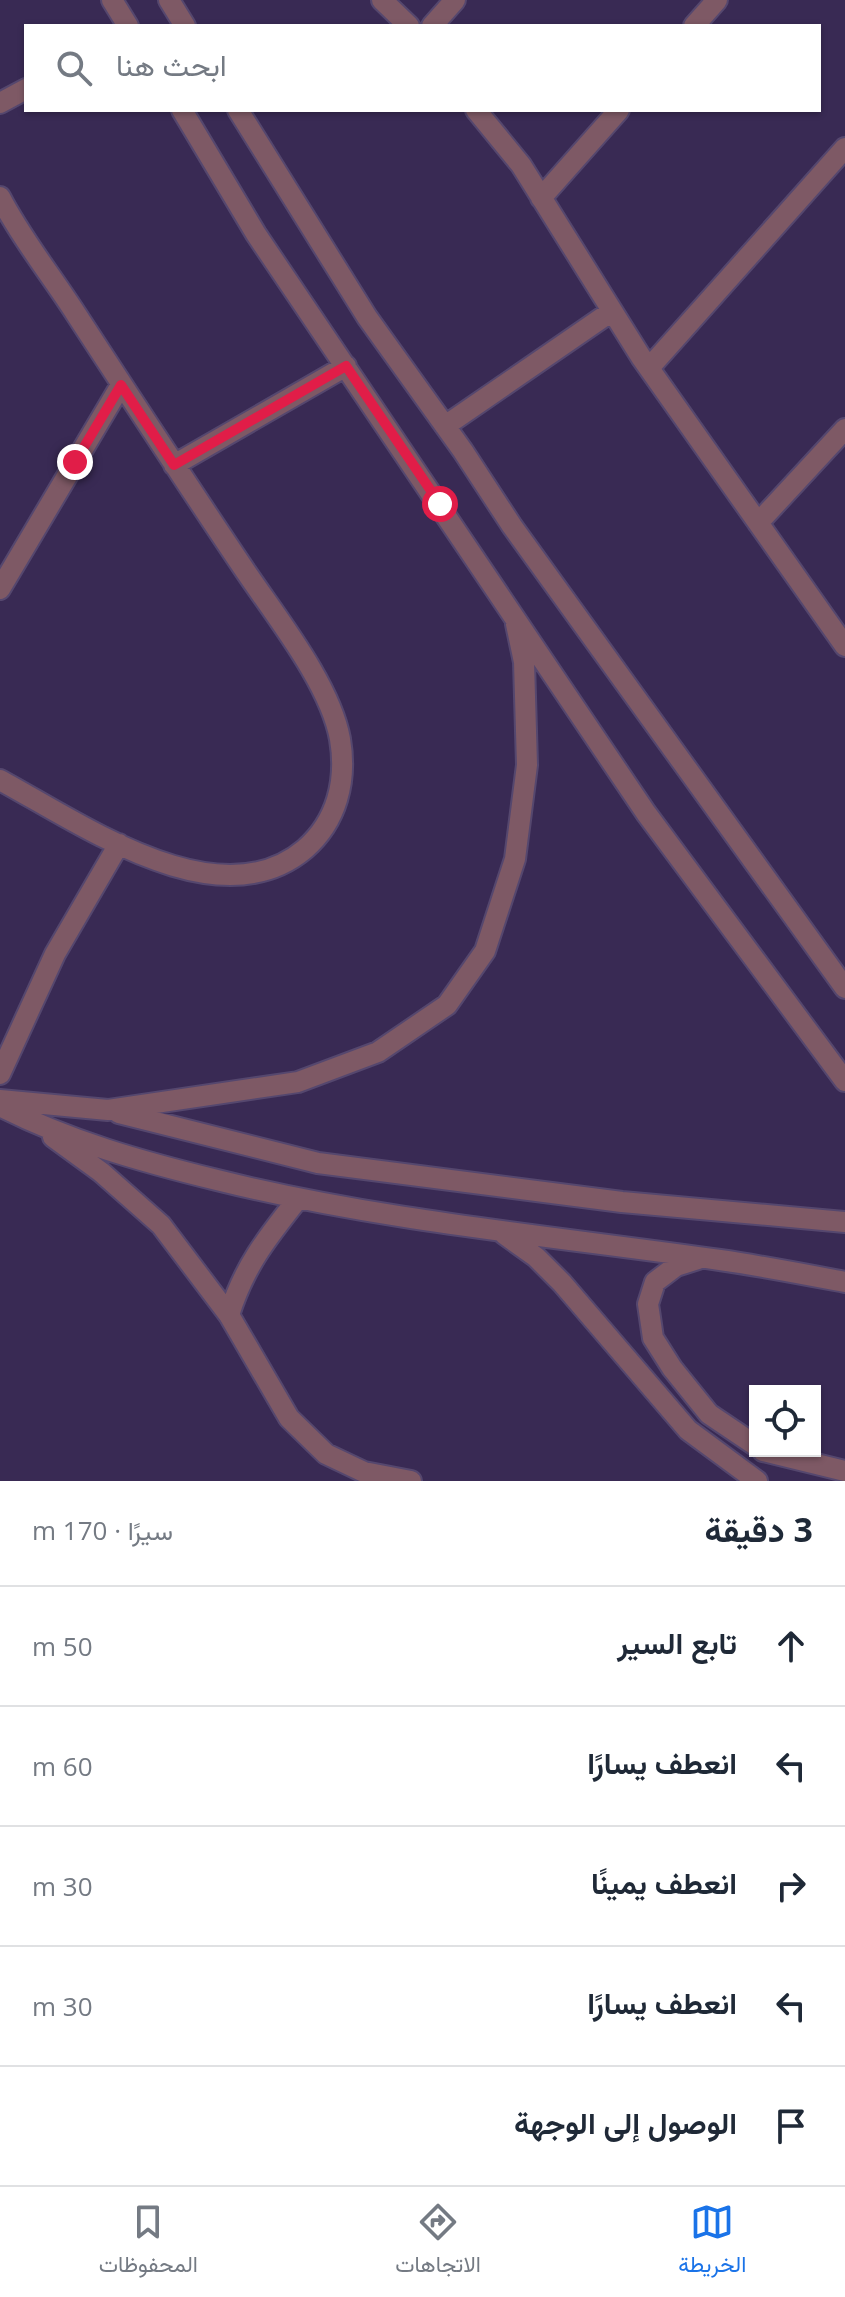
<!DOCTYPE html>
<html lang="ar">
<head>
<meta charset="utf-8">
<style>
  body { margin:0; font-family:"Open Sans",Vazirmatn,sans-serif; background:#f6f6f7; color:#1f2937; direction:rtl }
  .controls { position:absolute; right:24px; bottom:24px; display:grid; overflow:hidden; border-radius:0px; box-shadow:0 2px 6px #0004 }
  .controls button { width:72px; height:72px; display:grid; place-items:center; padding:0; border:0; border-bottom:2px solid #e0e1e3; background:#fff; color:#1f2937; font:40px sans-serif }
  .stop { position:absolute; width:24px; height:24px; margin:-18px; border:6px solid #e11d48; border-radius:50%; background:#fff }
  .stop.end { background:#e11d48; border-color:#fff; box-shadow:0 2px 8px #0008 }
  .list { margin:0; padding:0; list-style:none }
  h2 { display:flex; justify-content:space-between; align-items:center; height:104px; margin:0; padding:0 32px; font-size:34px }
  h2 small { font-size:26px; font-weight:400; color:#747a83 }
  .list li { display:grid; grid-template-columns:52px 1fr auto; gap:24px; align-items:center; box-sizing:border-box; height:120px; padding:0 32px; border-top:2px solid #e0e1e3 }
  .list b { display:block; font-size:30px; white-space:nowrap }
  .list em { font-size:26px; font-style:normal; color:#747a83 }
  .icon { flex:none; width:44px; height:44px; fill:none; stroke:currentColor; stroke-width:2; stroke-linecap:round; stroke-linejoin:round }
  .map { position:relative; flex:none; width:845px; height:1481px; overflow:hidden; direction:ltr }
  .search { position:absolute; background:#fff; box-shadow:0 2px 6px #0004; left:24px; right:24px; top:24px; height:88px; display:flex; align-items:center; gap:20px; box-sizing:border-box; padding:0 28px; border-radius:0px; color:#747a83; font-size:30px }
  .sheet { height:704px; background:#fff }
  nav { display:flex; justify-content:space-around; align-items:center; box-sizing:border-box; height:112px; border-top:2px solid #e0e1e3; background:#fff; font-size:22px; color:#747a83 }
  nav a { display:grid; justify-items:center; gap:4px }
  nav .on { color:#1a73e8 }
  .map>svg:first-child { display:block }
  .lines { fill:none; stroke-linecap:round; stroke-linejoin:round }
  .minor-casing { stroke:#55476e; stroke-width:24 }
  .minor { stroke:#7e5965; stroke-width:20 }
  .route { stroke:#e11d48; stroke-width:10 }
</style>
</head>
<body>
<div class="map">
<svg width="845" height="1481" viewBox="0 0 845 1481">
  <rect width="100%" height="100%" fill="#392a54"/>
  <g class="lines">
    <defs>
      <path id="minor" d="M112,0L128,26
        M169,0L185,26
        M382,0L409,26
        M432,26L455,0
        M694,26L717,0
        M0,103L26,89
        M182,110L256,234L646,813L845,1081
        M238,110L367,317L463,451L512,526L845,988
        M476,110L521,165L641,357L845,646
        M0,197C21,238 51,275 76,314C132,400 188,486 246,572C277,618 330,684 340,739C347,781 337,821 305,849C219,922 80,823 0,780
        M541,198L619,110
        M649,368L845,148
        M445,426L612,311
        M174,465L346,366
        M758,523L845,429
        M0,589L121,385
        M0,1074L55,954L119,844
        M0,1100L108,1110L298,1082L378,1052L447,1005L485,951L515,859L527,765L524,662L516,624
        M0,1106C68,1141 143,1162 217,1180C382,1221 552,1236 720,1260C762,1266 803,1274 845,1282
        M119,1113L318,1163L622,1202L845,1222
        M53,1137L101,1172L161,1225L229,1315L289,1418L326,1454L364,1472L411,1481
        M504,1234L536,1257L562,1283L688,1430L757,1481
        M698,1259L676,1266L655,1282L648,1304L653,1338L672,1368L709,1414L755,1445
        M229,1315C244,1267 266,1239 297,1200
        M763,1451L845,1471"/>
    </defs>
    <!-- minor casing -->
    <use href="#minor" class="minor-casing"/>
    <!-- minor -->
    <use href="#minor" class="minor"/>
  </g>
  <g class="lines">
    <!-- route -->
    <path class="route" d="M75,462L121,385L174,465L346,366L440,504"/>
  </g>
</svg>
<div class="controls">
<button><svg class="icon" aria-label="locate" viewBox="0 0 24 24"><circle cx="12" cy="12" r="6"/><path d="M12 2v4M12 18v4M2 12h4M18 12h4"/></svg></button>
</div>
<div class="stop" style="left:440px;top:504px"></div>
<div class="stop end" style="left:75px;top:462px"></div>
<div class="search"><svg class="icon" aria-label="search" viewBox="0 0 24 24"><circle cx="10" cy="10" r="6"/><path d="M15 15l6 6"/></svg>ابحث هنا</div>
</div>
<section class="sheet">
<h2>3 دقيقة<small>سيرًا · 170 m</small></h2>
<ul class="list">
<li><svg class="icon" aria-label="ahead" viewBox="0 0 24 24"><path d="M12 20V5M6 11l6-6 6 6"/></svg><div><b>تابع السير</b></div><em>50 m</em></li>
<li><svg class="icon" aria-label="left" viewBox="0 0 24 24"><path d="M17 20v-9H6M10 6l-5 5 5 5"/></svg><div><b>انعطف يسارًا</b></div><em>60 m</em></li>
<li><svg class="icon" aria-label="right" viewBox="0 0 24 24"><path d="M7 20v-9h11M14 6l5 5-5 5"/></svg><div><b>انعطف يمينًا</b></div><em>30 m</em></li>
<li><svg class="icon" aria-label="left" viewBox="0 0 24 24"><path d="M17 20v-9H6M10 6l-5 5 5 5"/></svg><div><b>انعطف يسارًا</b></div><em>30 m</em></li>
<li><svg class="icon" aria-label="arrive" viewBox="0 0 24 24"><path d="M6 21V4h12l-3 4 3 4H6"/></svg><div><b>الوصول إلى الوجهة</b></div></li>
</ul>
</section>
<nav>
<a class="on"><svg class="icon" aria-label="map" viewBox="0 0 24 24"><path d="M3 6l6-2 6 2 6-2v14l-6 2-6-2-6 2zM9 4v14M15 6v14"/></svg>الخريطة</a>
<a><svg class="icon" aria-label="directions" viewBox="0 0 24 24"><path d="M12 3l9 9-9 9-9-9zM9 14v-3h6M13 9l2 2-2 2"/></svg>الاتجاهات</a>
<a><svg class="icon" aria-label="saved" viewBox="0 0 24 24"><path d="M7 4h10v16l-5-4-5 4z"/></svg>المحفوظات</a>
</nav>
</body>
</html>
